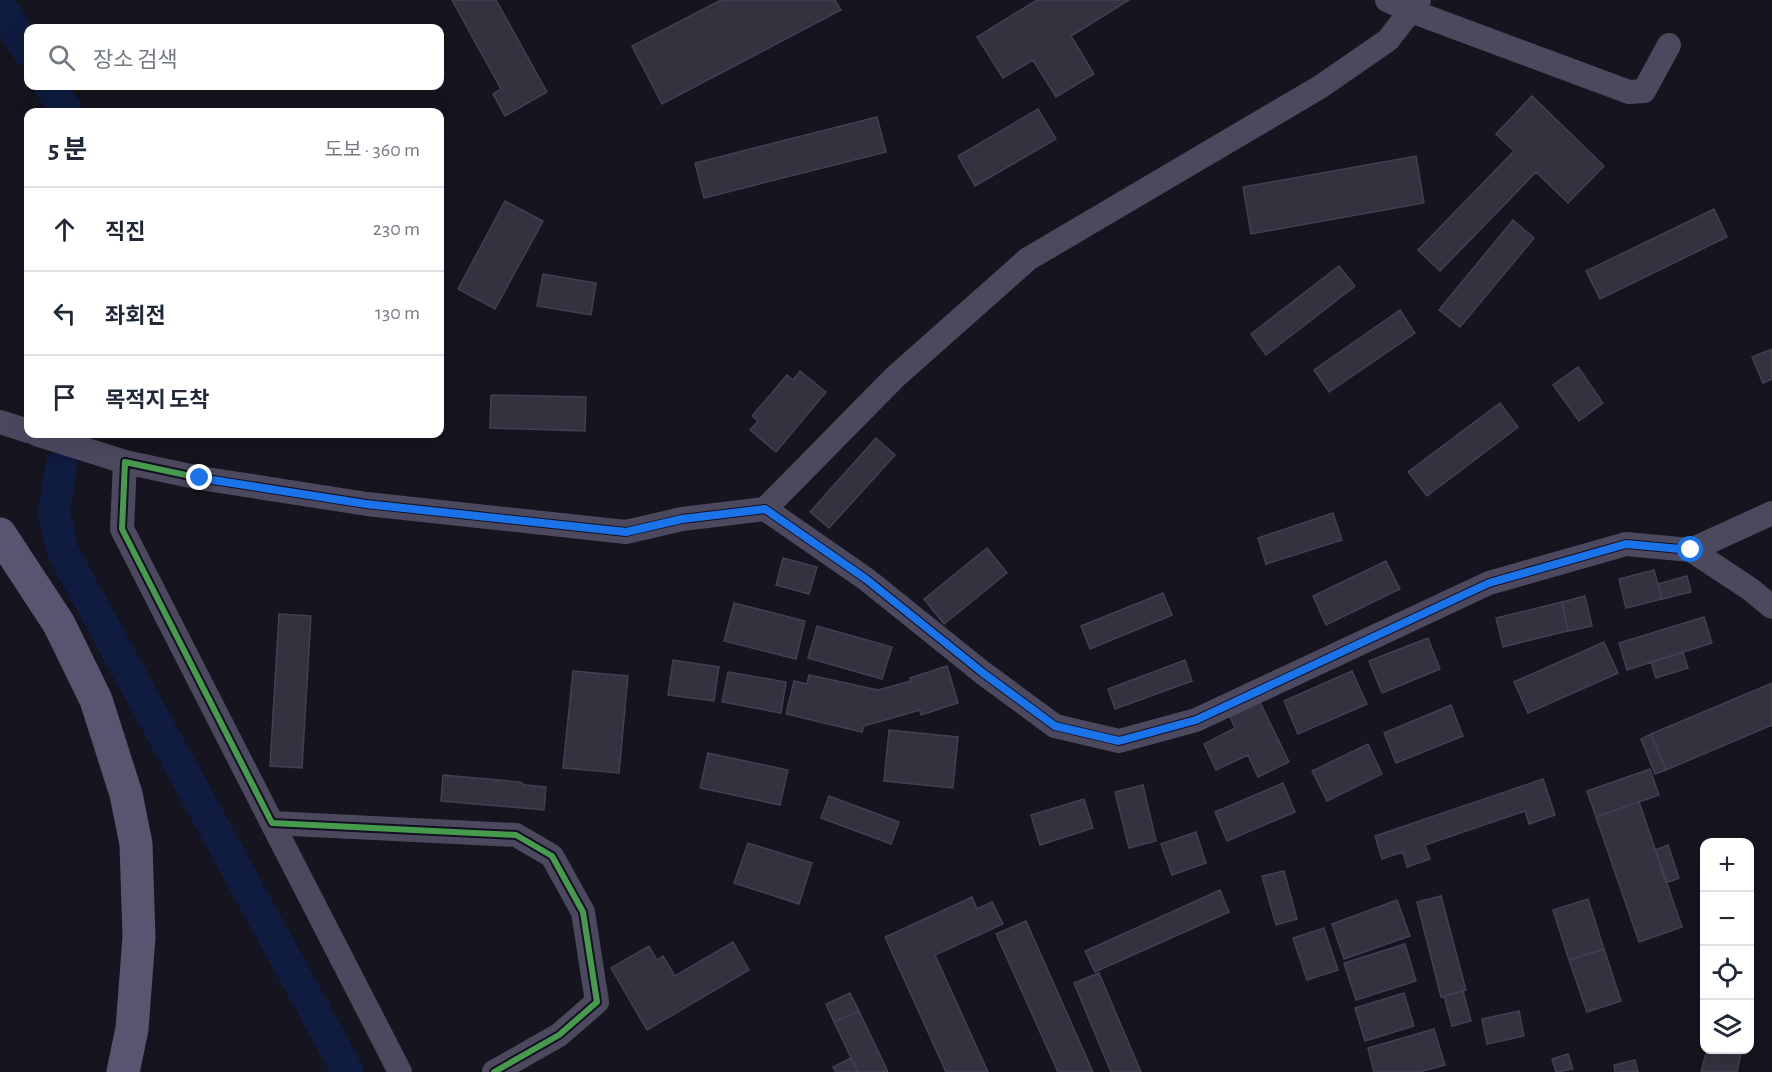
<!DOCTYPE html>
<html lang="ko">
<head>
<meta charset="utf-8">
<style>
  body { margin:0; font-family:"Alegreya Sans","Noto Sans KR",sans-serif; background:#f6f6f7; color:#1f2937 }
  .controls { position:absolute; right:18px; bottom:18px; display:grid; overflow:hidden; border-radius:12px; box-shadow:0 6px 24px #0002 }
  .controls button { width:54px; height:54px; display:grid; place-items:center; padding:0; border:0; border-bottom:2px solid #e0e1e3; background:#fff; color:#1f2937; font:30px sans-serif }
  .stop { position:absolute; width:18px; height:18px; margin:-14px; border:4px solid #1a73e8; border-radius:50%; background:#fff }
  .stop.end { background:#1a73e8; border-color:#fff; box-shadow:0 2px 6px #0008 }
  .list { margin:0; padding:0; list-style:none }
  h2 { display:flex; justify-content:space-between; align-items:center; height:78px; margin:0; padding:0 24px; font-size:26px }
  h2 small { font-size:20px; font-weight:400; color:#747a83 }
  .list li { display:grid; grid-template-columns:39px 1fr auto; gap:18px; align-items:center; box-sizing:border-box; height:84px; padding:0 24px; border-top:2px solid #e0e1e3 }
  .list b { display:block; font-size:22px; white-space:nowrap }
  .list em { font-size:20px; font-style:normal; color:#747a83 }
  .icon { flex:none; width:33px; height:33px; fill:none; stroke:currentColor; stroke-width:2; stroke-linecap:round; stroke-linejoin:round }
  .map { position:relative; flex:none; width:1772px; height:1072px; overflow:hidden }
  .search { position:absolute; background:#fff; box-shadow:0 6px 24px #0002; left:24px; top:24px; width:420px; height:66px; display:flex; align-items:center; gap:15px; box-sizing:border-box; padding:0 21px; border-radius:12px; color:#747a83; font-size:22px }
  .panel { position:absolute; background:#fff; box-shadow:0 6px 24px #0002; left:24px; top:108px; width:420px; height:330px; border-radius:12px }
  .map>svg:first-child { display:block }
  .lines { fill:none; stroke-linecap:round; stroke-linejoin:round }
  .canal { stroke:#0f1c40; stroke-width:32 }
  .building { fill:#353240; stroke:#443e52; stroke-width:1.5 }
  .street { stroke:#4c495f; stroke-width:24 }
  .secondary { stroke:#595571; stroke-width:33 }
  .cycleway-casing { stroke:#140f23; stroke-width:10 }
  .cycleway { stroke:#469c4c; stroke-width:6 }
  .route { stroke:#1a73e8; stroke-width:8 }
</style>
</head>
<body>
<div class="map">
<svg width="1772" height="1072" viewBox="0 0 1772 1072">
  <rect width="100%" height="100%" fill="#16141e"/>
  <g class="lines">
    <!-- canal -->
    <path class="canal" d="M0,6L28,51
      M50,86L67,112
      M61,467L54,512L63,552L348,1072"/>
  </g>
  <!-- building -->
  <path class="building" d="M452,0H496L547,92L505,116L493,94L501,89Z
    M721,0H835L841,10L662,104L632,46Z
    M1037,0H1129L1071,36L1094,74L1056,97L1033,60L1003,78L977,37Z
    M1532,96L1604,166L1568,203L1536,172L1440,271L1418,250L1514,151L1496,134Z
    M1038,109L1056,139L975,186L958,156Z
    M877,117L886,152L704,198L695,163Z
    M1416,156L1424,203L1251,234L1243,187Z
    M505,201L543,221L495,309L458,289Z
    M1714,209L1727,237L1600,299L1586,271Z
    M1513,220L1534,238L1460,327L1439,310Z
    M1339,266L1355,286L1266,355L1251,334Z
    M543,274L596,283L591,315L537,306Z
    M1400,310L1415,333L1329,392L1314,370Z
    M1772,349V379L1763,383L1752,357Z
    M1578,367L1603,403L1579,421L1553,385Z
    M800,371L826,392L776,452L750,430L758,421L752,416L787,375L793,380Z
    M491,395L586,397L585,431L490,428Z
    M1500,403L1518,427L1427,496L1408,472Z
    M876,438L895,455L829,528L810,512Z
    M1333,513L1342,540L1266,564L1258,538Z
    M987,548L1007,573L944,624L924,599Z
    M783,558L817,567L809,594L776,585Z
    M1386,561L1400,589L1326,625L1313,596Z
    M1654,570L1662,599L1626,608L1619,579Z
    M1687,576L1691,592L1662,599L1658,584Z
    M1163,593L1172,615L1090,649L1081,626Z
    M1585,596L1592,626L1568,631L1562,602Z
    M1562,602L1568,631L1503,647L1496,618Z
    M734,603L805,621L796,659L724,641Z
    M279,614L311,616L302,768L270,766Z
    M1704,617L1712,643L1627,670L1619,643Z
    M817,626L892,647L882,679L808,658Z
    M1428,638L1440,669L1382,693L1369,661Z
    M1604,642L1618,673L1528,713L1514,682Z
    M1683,652L1688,668L1656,678L1651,662Z
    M673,660L719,667L714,701L668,695Z
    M1185,660L1192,681L1115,709L1108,689Z
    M947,666L958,703L921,715L920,710L864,726L862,732L786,714L794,681L807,684L809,675L878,690L911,681L910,678Z
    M573,671L628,676L619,773L563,768Z
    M1352,671L1367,704L1298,734L1284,701Z
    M728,672L786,682L781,713L722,702Z
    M1772,683V725L1666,770L1651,734Z
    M1258,698L1289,762L1258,777L1248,755L1216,770L1204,744L1235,728L1228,712Z
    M1451,705L1463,736L1396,763L1384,733Z
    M889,730L958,737L953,788L884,781Z
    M1651,734L1666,770L1655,774L1641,739Z
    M1368,744L1382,774L1327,801L1312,771Z
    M708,753L788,770L780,805L700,788Z
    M1650,769L1659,795L1596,817L1587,791Z
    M443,775L520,782L525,785L546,787L544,810L441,801Z
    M1543,779L1555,815L1529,824L1525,811L1425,845L1430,859L1407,867L1403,852L1382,859L1375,836Z
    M1283,783L1295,812L1227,841L1215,812Z
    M1143,785L1156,841L1129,848L1115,792Z
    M829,796L899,822L891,844L821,818Z
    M1084,799L1093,828L1040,845L1031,815Z
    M1639,802L1682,927L1639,942L1596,817Z
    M1196,832L1206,863L1172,875L1161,844Z
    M748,843L812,863L799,904L734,883Z
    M1668,845L1679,878L1666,883L1655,850Z
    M1284,871L1297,919L1276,925L1262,876Z
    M1220,890L1229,912L1095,972L1085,951Z
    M1441,896L1466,990L1441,997L1417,902Z
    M972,897L977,909L992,902L1003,924L935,955L988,1072H946L885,937Z
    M1588,899L1604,949L1569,960L1553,910Z
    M1397,900L1410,936L1344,959L1332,924Z
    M1026,921L1093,1072H1058L996,934Z
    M1324,928L1338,970L1307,980L1293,938Z
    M733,942L749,970L647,1030L611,968L649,946L657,960L663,956L675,976Z
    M1405,944L1416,981L1356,1000L1344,963Z
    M1604,949L1621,1001L1587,1012L1569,960Z
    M1099,973L1141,1072H1111L1074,983Z
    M1463,991L1471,1021L1452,1026L1444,996Z
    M850,993L859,1011L834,1022L826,1004Z
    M1404,993L1414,1026L1365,1041L1355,1008Z
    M859,1011L888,1072H858L851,1058L834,1022Z
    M1519,1011L1524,1036L1487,1044L1482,1019Z
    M1434,1029L1445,1065L1419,1072H1374L1368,1048Z
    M1707,1050H1742L1737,1072H1701Z
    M1568,1054L1573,1069L1556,1072L1552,1059Z
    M851,1058L858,1072H836L833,1067Z
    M1635,1060L1638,1072H1615L1614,1065Z"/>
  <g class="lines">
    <!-- street -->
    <path class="street" d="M1387,0L1411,11L1629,92L1644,91L1669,45
      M0,422L28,431
      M36,434L125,462
      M765,509L895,377L1028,259L1320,87L1388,40L1419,0
      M1772,513L1691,550L1750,589L1772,607
      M272,823L400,1072
      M494,1072L559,1035L597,1002L583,912L552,856L516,835L272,823L122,529L125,462L200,478L367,504L626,532L682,519L765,509L866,579L983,673L1055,726L1119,741L1196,720L1489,583L1626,544L1691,550"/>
    <!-- secondary -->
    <path class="secondary" d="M0,534L59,624L96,700L126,794L136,844L139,937L132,1029L123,1072"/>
    <defs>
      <path id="cycleway" d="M494,1072L559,1035L597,1002L583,912L552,856L516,835L272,823L122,529L125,462L200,478L367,504L626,532L682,519L765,509L866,579L983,673L1055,726L1119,741L1196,720L1489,583L1626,544L1691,550"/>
    </defs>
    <!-- cycleway casing -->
    <use href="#cycleway" class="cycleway-casing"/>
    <!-- cycleway -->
    <use href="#cycleway" class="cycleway"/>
  </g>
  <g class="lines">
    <!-- route -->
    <path class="route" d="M200,478L366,504L626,532L682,519L765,509L866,579L983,673L1055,726L1119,741L1196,720L1489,583L1626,544L1691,550"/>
  </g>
</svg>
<div class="controls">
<button>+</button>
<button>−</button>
<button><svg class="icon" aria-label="locate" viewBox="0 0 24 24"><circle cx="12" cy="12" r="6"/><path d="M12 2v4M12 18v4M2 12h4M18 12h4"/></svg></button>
<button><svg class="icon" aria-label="layers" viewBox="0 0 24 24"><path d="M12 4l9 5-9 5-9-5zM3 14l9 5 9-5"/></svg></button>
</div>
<div class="stop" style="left:1691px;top:550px"></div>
<div class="stop end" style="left:200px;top:478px"></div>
<div class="search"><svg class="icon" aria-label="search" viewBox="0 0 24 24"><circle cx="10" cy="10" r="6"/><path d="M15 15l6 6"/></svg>장소 검색</div>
<section class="panel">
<h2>5 분<small>도보 · 360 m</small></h2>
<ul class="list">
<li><svg class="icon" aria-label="ahead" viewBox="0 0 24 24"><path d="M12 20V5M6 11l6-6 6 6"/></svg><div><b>직진</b></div><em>230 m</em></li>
<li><svg class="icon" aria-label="left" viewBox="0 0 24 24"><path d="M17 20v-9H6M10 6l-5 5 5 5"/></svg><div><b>좌회전</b></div><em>130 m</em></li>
<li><svg class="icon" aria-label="arrive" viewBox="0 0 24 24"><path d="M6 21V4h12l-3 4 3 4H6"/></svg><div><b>목적지 도착</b></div></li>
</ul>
</section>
</div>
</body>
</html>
